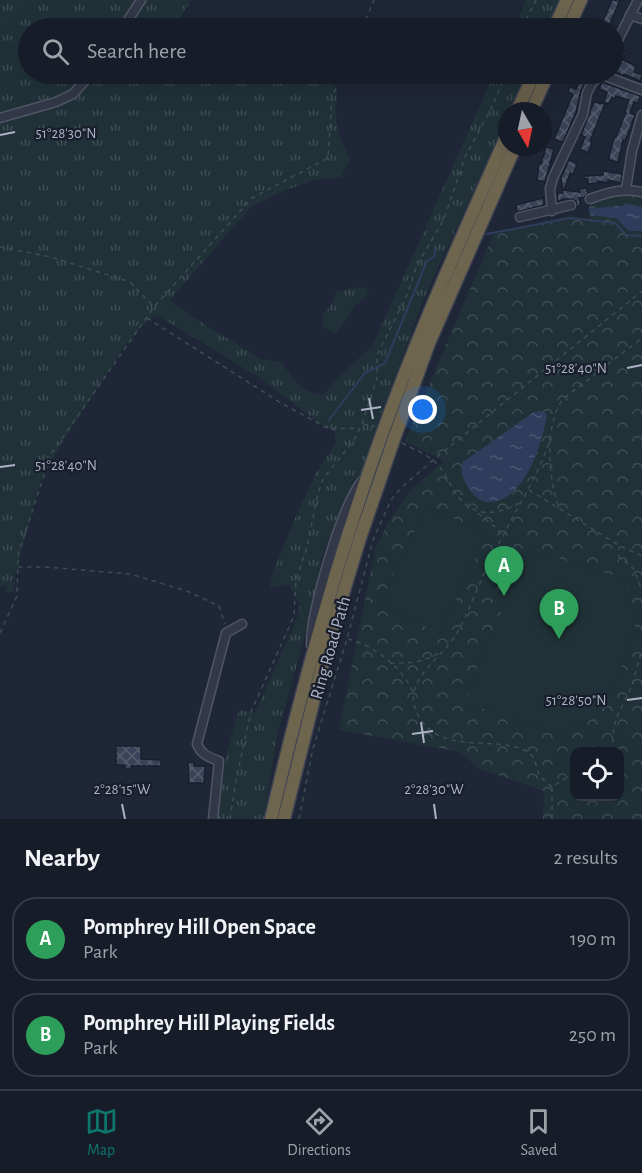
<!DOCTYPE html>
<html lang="en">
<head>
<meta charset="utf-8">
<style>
  body { margin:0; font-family:"Alegreya Sans",sans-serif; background:#242935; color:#f1f3f6 }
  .controls { position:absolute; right:18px; bottom:18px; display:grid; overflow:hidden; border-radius:12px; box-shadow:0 6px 24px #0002 }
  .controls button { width:54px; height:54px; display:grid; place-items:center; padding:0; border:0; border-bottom:2px solid #363a46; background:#171c29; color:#f1f3f6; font:30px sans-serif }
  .compass { position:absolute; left:498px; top:102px; width:54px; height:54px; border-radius:50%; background:#171c29; box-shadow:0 6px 24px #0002; rotate:171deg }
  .you { position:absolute; left:423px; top:410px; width:21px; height:21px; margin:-15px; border:4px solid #fff; border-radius:50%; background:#1a73e8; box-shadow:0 0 0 9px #1a73e833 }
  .badge { display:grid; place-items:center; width:39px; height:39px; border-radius:50%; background:#0f766e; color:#fff; font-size:20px; font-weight:700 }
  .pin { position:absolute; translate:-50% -50px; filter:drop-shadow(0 2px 3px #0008) }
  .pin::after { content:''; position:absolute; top:32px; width:21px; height:18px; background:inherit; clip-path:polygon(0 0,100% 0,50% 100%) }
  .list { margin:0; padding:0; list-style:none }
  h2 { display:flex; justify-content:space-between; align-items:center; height:78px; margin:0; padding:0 24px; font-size:26px }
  h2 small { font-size:20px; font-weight:400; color:#9ea1a8 }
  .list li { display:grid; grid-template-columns:39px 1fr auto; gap:18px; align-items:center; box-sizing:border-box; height:84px; margin:0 12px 12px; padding:0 12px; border:2px solid #363a46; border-radius:24px }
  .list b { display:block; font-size:22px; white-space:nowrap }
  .list p { margin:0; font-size:20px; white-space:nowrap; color:#9ea1a8 }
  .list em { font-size:20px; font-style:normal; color:#9ea1a8 }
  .icon { flex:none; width:33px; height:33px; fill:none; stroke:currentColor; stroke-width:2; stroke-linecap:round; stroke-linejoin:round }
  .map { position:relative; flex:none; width:642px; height:819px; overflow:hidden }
  .search { position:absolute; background:#171c29; box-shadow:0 6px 24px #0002; left:18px; right:18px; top:18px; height:66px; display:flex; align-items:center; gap:15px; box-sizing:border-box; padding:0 21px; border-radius:33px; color:#9ea1a8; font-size:22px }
  .sheet { height:270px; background:#171c29 }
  nav { display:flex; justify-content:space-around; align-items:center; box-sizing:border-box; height:84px; border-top:2px solid #363a46; background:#171c29; font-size:16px; color:#9ea1a8 }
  nav a { display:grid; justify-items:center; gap:3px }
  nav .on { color:#0f766e }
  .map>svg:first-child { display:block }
  .grass { fill:url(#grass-tufts) }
  .forest { fill:url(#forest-crowns); fill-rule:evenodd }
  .pitch { fill:#203238 }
  .water { fill:url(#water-ripples) }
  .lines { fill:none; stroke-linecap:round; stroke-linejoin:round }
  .stream { stroke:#2f3d5d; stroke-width:2 }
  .building { fill:url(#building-cross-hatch); stroke:#1a1f2e; stroke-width:1.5 }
  .minor-casing { stroke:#505565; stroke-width:11 }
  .highway-casing { stroke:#3d4252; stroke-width:15 }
  .path { stroke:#3b4e52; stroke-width:1.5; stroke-dasharray:4.5 4.5; stroke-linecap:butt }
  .minor { stroke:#323847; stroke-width:8 }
  .highway { stroke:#6e654f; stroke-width:12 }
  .ticks { fill:none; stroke:#acb2c4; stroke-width:2 }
  .labels { text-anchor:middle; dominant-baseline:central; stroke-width:4.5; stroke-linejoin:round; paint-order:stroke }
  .street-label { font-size:18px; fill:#acb2c4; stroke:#181e2b }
  .ticks-label { font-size:15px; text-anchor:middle; fill:#acb2c4; stroke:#181e2b; stroke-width:4.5; stroke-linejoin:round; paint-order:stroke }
</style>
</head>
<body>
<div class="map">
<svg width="642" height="819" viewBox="0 0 642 819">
  <defs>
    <pattern id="grass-tufts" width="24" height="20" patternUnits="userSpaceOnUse" patternTransform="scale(1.5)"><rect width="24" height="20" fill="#203238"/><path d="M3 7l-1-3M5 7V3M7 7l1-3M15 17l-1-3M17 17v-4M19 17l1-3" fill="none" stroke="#3e4d53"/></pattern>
    <pattern id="forest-crowns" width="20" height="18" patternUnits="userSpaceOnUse" patternTransform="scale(1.5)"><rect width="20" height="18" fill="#203238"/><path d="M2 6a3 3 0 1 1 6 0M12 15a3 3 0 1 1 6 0" fill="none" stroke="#3e4d53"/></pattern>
    <pattern id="water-ripples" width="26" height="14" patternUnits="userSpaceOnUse" patternTransform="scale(1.5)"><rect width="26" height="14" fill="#2f3d5d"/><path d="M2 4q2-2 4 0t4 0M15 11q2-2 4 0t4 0" fill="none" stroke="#4a5773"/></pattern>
    <pattern id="building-cross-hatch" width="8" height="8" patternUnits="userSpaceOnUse" patternTransform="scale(1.5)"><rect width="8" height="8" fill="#3a4357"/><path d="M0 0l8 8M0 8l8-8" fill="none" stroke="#545c6e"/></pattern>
  </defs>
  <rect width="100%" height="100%" fill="#1f2637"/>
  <!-- grass -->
  <path class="grass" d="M0,0H191L174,28H28V74H302L316,76L337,87L336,122L341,140L350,160L341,177L314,180L276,194L250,208L170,300L191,316L261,359L281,362C292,378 303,393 323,395L339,377L373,345L494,74H526L510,111H507V117L425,296L371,441L362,476L343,507L321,559L320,582L277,736L264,819H218L226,755L239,710L255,713L298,616L300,604L288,584L270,588L273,572L296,516L316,473L336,443L334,431L319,423L257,376L165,320L154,315L143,325L124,347L58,449L41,479L15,575L14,592H6L5,581L4,587L0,586Z
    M526,0H559L546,28H514Z
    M360,287L366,288L369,294L356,305L335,334L323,326L322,315L330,307L337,291Z"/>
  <!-- forest -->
  <path class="forest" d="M613,196H634L642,198V819H543L544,791L478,768L460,752L339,730L375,550L388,522L411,490L444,461L405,441L494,233L573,216L589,220V206ZM574,752H620V796H574Z"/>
  <!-- pitch -->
  <path class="pitch" d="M426,506L486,534L440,633L379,605Z
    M528,549L629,580L626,592C630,597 635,606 636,613C639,630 610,700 598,714C593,720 577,727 569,728L567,734L521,724L504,715L466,703L486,639L490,640L510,590L521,573Z"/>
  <!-- water -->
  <path class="water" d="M625,203L642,207V231H629L616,218C607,219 600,214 591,216L588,208C600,209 611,206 624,206Z
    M542,411L547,415C542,444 524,504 487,502C473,501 456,473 463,462L534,412Z"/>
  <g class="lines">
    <!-- stream -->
    <path class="stream" d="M487,234L569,218L615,223L626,235L642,236
      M329,420L365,373L385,363L427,261L434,257L435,250"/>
  </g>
  <!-- building -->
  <path class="building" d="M612,0H620L608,28H600Z
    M620,50L626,52L623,60L636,66L634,72L642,75L640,81L624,74L623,76L614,70V63Z
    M583,74L589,75L581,90L576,112L563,142L554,139L573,94L568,92L570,87L576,89Z
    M602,82L640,96L638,103L634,102L630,113L635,115L625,141L623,140L618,162L609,160L610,152L615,136L616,137L626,112L625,111L629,100L616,96L615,99L612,97L609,104L604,102L607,92L599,89Z
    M594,102L605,104L590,141L592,142L588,153L580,149L585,137L581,135Z
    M546,147L554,149L545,182L537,180L539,163L541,164Z
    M569,160L577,164L573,174L570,173L564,190L580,192L579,189L586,188L588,193L584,197L579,198L581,206H577L576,201L572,199H563L558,202L557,193H563L561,178Z
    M603,171L622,174L621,183L608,180V183L598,181V183L588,184V179L584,178V176L603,175Z
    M543,198L544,205L517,212L516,205Z
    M116,746H141V759L161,760V766H131V769H125V765H116Z
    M188,762H194V766H205L204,783H189Z"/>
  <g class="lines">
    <defs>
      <path id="minor" d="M630,15L642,19
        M123,28L141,0
        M614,48L638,0
        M600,74L642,90
        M0,118L56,102L73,94L91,74
        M626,189L632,151L642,115
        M590,199C608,192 623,188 642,192
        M552,211L550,189L553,178L583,114L587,93L592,83L601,74
        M520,217L571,205
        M311,645C311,611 341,507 362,481
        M213,819L219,761C209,757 201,755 197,744L226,633L242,624"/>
      <path id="highway" d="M554,28L567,0
        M568,28L581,0
        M517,111L534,74
        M531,111L548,74
        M271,819C303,682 340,547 389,415C424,320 466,228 507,135
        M284,819L328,643L360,538L394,439L429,343L515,147"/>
    </defs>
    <!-- minor casing -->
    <use href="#minor" class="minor-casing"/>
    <!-- highway casing -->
    <use href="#highway" class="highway-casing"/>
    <!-- path -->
    <path class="path" d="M362,28L374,0
      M522,28L536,0
      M0,247L51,257L130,282L154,307
      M147,318L281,403L329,429L359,428
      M363,424L375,426
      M550,439C549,464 551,484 559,508
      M402,443C413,449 427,454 435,462C446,472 450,487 459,498C476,518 498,515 519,503
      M529,490L620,546L642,556
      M478,513L499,530L501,537
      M620,546L618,552L619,557L634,569L642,591
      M18,567H46L130,574L187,591L219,606L225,624
      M0,633L17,596L18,555L51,454L154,307L252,198L328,158L332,97L342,74
      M348,639C372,644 405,669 413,693
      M390,663C408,664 426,662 440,652
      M613,752C612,718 617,718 630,690C635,677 638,663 642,649
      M552,787C547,783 542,779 539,774C535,766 536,755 526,751C491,734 442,757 418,715C403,687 428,668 445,649C454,639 461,627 466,615C478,588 489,561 503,536C517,508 535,480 546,451C553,433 551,415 563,399L642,338
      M230,819L236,780L251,712L294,616L296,580L307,547L318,493L323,479L354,440L362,424L377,378V355L407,295L417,265L444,219L465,157L491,109L506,74
      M299,819L313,748L347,639L373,540L391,500L401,488L433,460L642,291
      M552,819V787L574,773"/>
    <!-- minor -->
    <use href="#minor" class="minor"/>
    <!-- highway -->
    <use href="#highway" class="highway"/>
  </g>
  <!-- ticks -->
  <path class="ticks" d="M0,135L15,132M627,368L642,365M369,398L373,419M361,410L381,407M0,467L15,465M627,700L642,698M421,722L424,743M412,734L433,731M122,804L125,819M434,804L436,819"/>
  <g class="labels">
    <!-- street labels -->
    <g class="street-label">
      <text transform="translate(331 648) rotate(-74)">Ring Road Path</text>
    </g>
  </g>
  <g class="ticks-label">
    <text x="66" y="138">51°28'30"N</text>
    <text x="576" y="373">51°28'40"N</text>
    <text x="66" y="470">51°28'40"N</text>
    <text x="576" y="705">51°28'50"N</text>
    <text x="122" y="794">2°28'15"W</text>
    <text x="434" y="794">2°28'30"W</text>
  </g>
</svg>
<div class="controls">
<button><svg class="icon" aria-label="locate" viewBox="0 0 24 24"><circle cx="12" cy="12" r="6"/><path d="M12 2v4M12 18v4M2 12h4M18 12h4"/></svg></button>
</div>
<svg class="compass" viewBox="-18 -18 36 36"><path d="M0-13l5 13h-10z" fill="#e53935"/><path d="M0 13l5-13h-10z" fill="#9ea1a8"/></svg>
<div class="you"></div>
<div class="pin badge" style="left:504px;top:596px;background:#2e9e5b">A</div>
<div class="pin badge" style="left:559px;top:639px;background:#2e9e5b">B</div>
<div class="search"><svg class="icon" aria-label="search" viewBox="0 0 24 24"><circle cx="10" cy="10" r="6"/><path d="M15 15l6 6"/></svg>Search here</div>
</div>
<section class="sheet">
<h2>Nearby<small>2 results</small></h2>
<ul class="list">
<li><span class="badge" style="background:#2e9e5b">A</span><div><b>Pomphrey Hill Open Space</b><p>Park</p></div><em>190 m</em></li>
<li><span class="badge" style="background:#2e9e5b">B</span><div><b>Pomphrey Hill Playing Fields</b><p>Park</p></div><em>250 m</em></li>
</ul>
</section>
<nav>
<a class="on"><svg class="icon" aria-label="map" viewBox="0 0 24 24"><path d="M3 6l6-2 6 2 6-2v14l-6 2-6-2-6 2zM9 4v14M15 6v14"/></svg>Map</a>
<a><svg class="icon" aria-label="directions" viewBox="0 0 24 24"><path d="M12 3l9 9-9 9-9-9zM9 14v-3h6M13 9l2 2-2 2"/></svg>Directions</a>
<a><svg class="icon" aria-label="saved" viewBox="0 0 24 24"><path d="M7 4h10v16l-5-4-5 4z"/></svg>Saved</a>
</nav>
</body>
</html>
